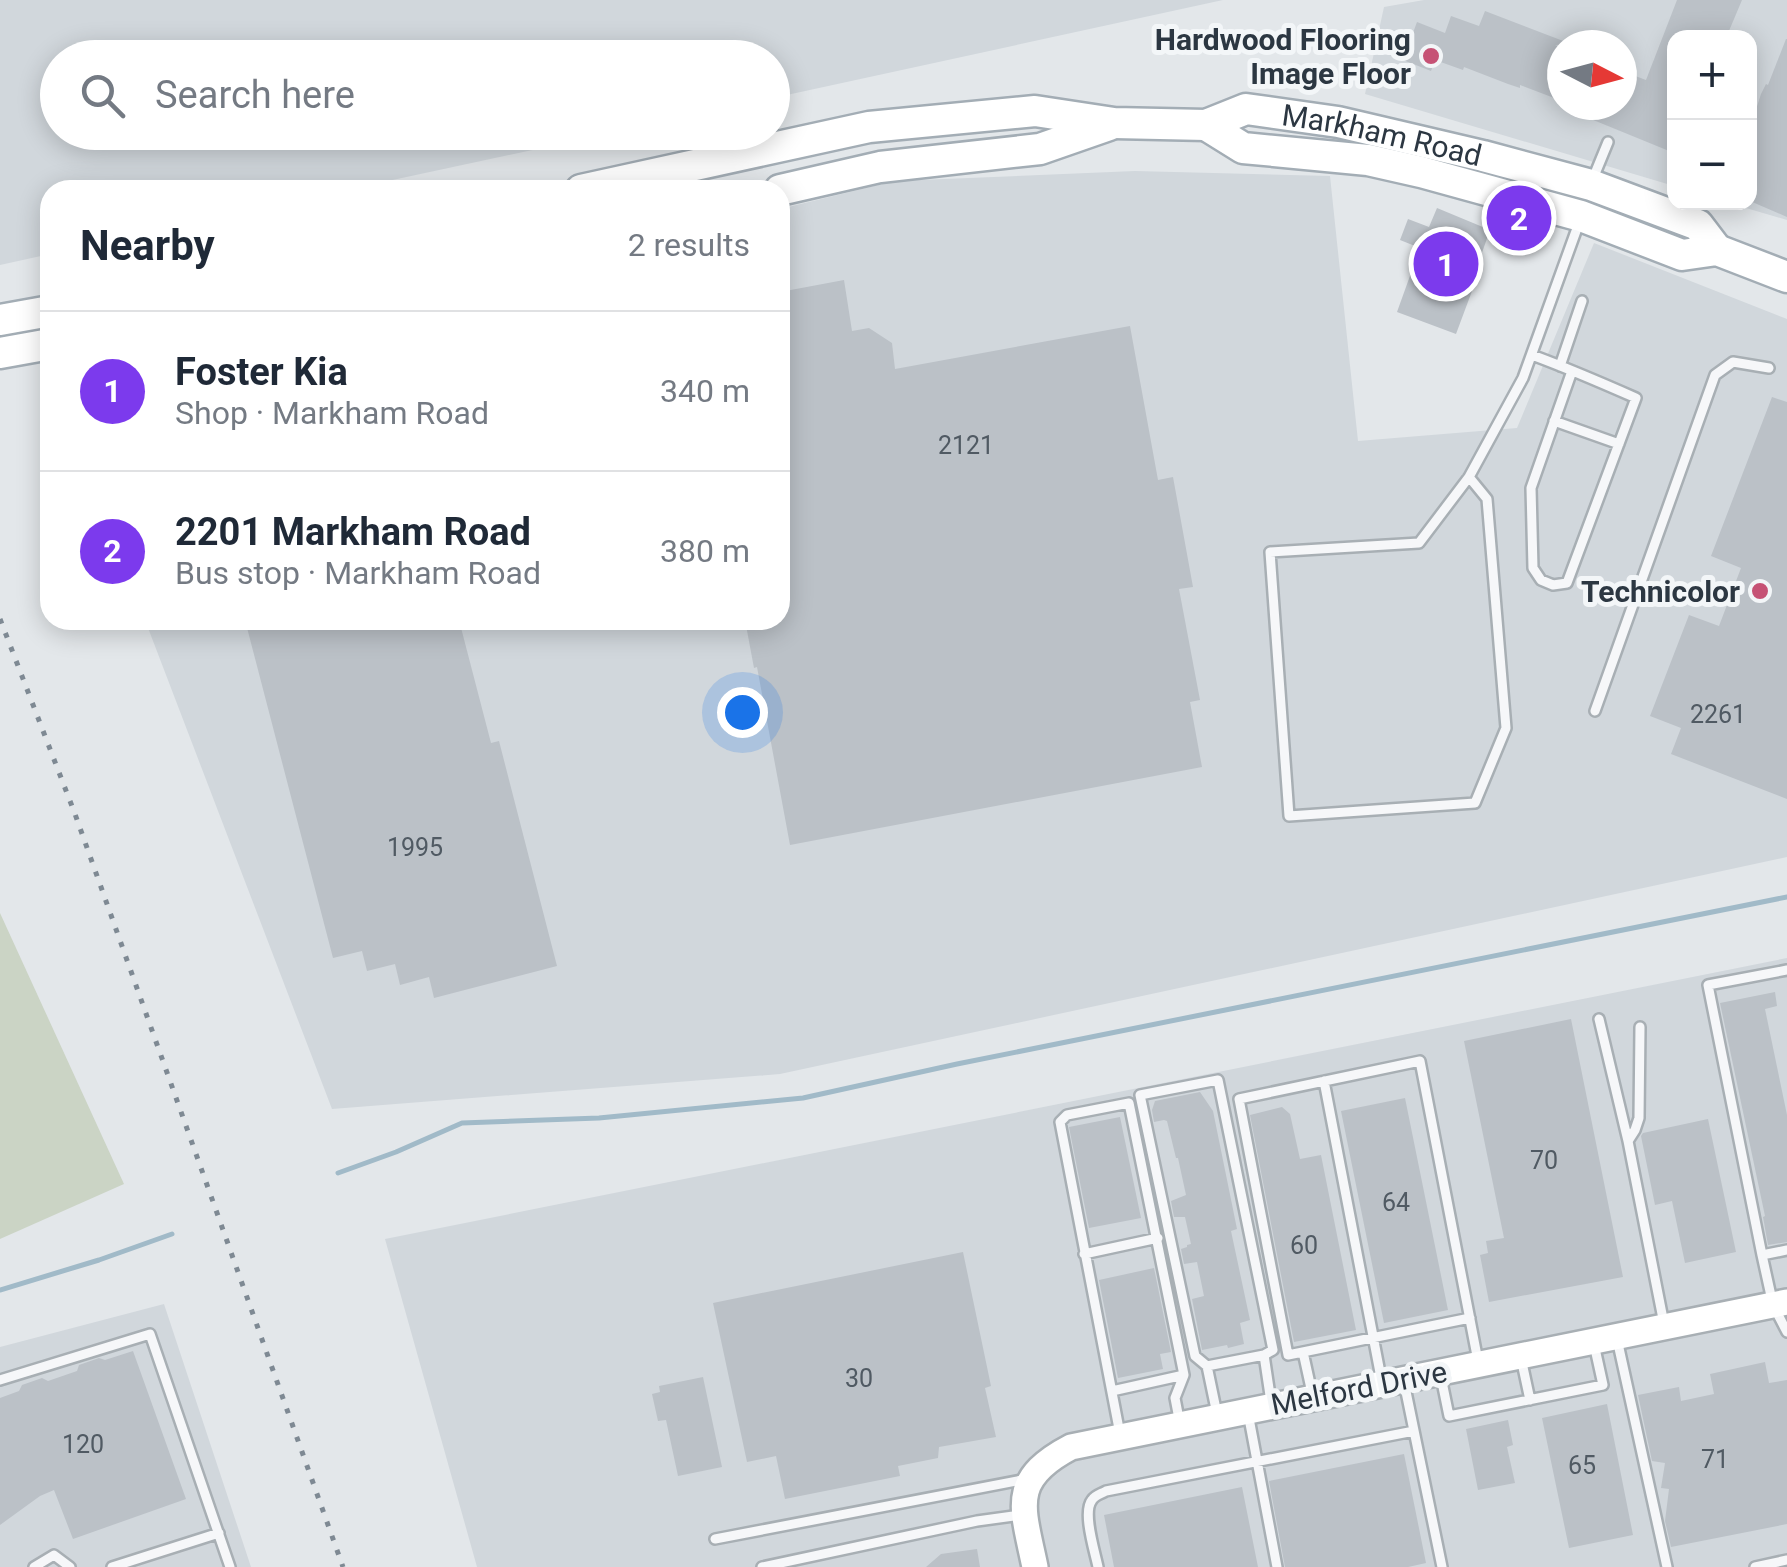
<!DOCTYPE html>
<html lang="en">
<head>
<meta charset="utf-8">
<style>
  body { margin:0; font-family:Roboto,sans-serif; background:#f6f6f7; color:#1f2937 }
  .controls { position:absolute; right:30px; top:30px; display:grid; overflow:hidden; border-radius:20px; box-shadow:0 5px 25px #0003 }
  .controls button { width:90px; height:90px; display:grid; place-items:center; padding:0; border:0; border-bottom:2px solid #e0e1e3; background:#fff; color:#1f2937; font:50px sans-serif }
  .compass { position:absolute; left:1547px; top:30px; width:90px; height:90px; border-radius:50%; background:#fff; box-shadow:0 5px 25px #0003; rotate:96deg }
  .you { position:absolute; left:742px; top:712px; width:35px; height:35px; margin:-25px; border:8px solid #fff; border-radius:50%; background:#1a73e8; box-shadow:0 0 0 15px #1a73e833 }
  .badge { display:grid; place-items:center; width:65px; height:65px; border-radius:50%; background:#7c3aed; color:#fff; font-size:32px; font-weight:700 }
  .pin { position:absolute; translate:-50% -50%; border:5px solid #fff; box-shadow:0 2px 10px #0006 }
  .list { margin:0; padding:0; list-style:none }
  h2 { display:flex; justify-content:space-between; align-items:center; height:130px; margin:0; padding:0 40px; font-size:42px }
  h2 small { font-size:32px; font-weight:400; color:#747a83 }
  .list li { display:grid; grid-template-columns:65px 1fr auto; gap:30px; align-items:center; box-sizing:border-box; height:160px; padding:0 40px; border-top:2px solid #e0e1e3 }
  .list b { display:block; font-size:38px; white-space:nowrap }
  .list p { margin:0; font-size:32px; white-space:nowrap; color:#747a83 }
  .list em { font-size:32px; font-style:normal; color:#747a83 }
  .icon { flex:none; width:55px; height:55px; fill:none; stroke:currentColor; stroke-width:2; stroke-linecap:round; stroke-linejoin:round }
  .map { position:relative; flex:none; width:1787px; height:1567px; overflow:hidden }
  .search { position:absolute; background:#fff; box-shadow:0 5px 25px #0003; left:40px; top:40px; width:750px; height:110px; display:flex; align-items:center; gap:25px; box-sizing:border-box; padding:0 35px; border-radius:55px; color:#747a83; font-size:38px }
  .panel { position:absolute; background:#fff; box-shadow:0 5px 25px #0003; left:40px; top:180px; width:750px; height:450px; border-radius:30px }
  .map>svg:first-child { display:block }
  .built { fill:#d1d7dc; fill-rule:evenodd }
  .green { fill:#cbd4c5 }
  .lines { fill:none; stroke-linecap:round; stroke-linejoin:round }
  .stream { stroke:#a1bac8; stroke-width:5 }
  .building { fill:#bbc1c7 }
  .lane-casing { stroke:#a8afb4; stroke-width:14 }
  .secondary-casing { stroke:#a8afb4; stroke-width:30 }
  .primary-casing { stroke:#a3adb5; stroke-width:35 }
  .lane { stroke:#f6f7f9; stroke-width:9 }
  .secondary { stroke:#fff; stroke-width:25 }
  .primary { stroke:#fff; stroke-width:30 }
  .rail { stroke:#7e8993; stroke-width:5; stroke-dasharray:5 10; stroke-linecap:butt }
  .poi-dot { fill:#c65275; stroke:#f3f6f8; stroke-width:4 }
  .labels { text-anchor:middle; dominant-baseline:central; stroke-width:10; stroke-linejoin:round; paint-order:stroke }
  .number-label { font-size:25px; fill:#505a63 }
  .poi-label { font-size:30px; font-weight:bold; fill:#2c3742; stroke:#f3f6f8; text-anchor:end }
  .street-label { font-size:30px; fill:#2c3742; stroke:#f3f6f8 }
</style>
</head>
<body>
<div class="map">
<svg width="1787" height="1567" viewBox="0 0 1787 1567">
  <rect width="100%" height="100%" fill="#e3e7ea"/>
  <!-- built -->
  <path class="built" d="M0,0H1223L773,98L772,58H58V132L612,133L346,190H50V254L0,265Z
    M1424,0H1787V220L1729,203L1750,202V38H1674V186L1365,94L1384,7ZM1562,45H1622V105H1562Z
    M1135,171L1330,176L1358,441L1517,428L1594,243L1787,319V857L780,1074L332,1109L145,620H780V209L895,181Z
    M1787,958V1567H477L385,1239Z
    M164,1304L251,1567H0V1347Z"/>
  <!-- green -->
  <path class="green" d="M0,913L124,1184L0,1239Z"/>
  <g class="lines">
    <!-- stream -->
    <path class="stream" d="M338,1173L396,1152L462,1123L599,1118L803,1098L957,1064L1787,897
      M0,1290L99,1260L172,1234"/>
  </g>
  <!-- building -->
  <path class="building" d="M1677,0H1742L1726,38H1674V153L1559,106L1622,105V71L1646,80Z
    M1485,11L1571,44L1555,45L1562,48V101L1520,85V88L1508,84L1464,67L1463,70L1435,60L1431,71L1403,60L1417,22L1445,33L1451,16L1479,26Z
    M1786,39H1787V217L1750,201V128L1761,94L1766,84L1768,85Z
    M1437,208L1490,230L1472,281L1475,283L1456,334L1397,312L1420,248L1400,240L1408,219L1429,227Z
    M844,280L852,331L869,328L892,343L895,369L1130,326L1158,480L1173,477L1193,587L1179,589L1200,700L1190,702L1202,767L790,845L757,667L754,668L745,620H780V292Z
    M1772,397L1787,402V799L1671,754L1681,728L1650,716L1689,615L1719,626L1741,568L1711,556Z
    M245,620H459L491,743L499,741L557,966L434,998L429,977L400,985L395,964L367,971L362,951L333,958Z
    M1775,992L1777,1006L1765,1009L1787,1115V1242L1768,1245L1763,1217L1765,1216L1720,1003Z
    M1571,1019L1623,1277L1489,1302L1480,1255L1488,1253L1486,1241L1504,1238L1464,1041Z
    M1200,1092L1213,1111L1237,1229L1231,1231L1250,1320L1240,1323L1244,1344L1228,1348L1227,1345L1202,1350L1192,1299L1204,1296L1197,1262L1184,1264L1181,1249L1187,1247V1245L1191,1244L1185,1217H1174L1171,1201L1186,1195L1178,1158H1176L1167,1121L1164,1120L1154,1122L1152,1110L1155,1101Z
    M1405,1098L1448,1310L1384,1323L1341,1111Z
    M1282,1107L1290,1114L1300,1159L1321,1155L1356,1330L1294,1342L1250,1115Z
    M1120,1117L1141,1218L1089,1228L1069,1127Z
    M1708,1119L1736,1252L1685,1263L1672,1201L1655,1205L1641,1136L1643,1133Z
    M963,1252L991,1386L985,1388L996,1437L939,1447L938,1458L898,1466L900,1476L785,1499L776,1456L747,1462L713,1303Z
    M1154,1268L1171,1352L1160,1354L1163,1369L1118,1378L1099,1280Z
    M133,1351L186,1499L73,1539L54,1490L40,1496L0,1525V1398L19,1391L22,1385L42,1378L48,1381L77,1371L79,1365L99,1358L105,1360Z
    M1765,1362L1769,1383L1787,1380V1524L1671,1547L1665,1521L1669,1489L1661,1488L1665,1463L1652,1461L1638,1395L1679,1387L1681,1401L1714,1394L1710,1374Z
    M703,1377L722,1467L678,1476L666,1420L658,1421L652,1394L660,1392L659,1386Z
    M1607,1404L1633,1535L1569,1548L1542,1418Z
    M1508,1420L1513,1445L1507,1447L1515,1483L1478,1490L1466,1429Z
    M1404,1454L1426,1563L1408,1567H1285L1269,1481Z
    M1242,1487L1258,1567H1114L1104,1515Z
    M977,1549L980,1567H926L941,1554Z"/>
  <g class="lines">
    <defs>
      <path id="lane" d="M1592,181L1608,142
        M1532,355C1567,368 1602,383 1636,398L1567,583L1553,585L1541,580L1533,568L1531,488L1572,371
        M1560,366L1582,301
        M1554,421L1619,444
        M1469,477L1487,499L1506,728L1475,803L1289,816L1270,552L1419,543L1469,477L1523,378L1580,220
        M1595,711L1715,375L1733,362L1769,368
        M1787,970L1708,985L1762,1255L1787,1250
        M1599,1019L1628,1141L1664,1324
        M1324,1081L1382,1383
        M1628,1141L1635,1130L1639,1118L1640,1027
        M1084,1254L1158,1238
        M1762,1255L1773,1305L1787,1332
        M1470,1318L1288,1355L1239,1099L1420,1061L1478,1361
        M1617,1339L1667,1567
        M1303,1352L1312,1393
        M1521,1358L1530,1400
        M1207,1366L1195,1356L1140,1095L1218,1080L1273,1350L1264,1355
        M1441,1377L1449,1416L1603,1385L1594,1344
        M0,1380L150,1334L230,1567
        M1404,1382L1442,1567
        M1112,1391L1184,1375
        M1248,1413L1277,1567
        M1217,1414L1207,1366L1264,1355L1271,1402
        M1120,1434L1060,1122L1067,1115L1129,1103L1184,1375L1175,1398L1180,1424
        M715,1539L1027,1479
        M34,1567L54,1555L70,1567
        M112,1567L219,1533
        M762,1567L977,1521L1021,1515
        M1098,1567C1095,1552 1082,1512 1092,1500C1095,1495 1101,1494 1106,1491L1414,1431
        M1755,1567L1787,1560"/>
      <path id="secondary" d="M1035,1567C1023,1508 1008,1480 1071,1447L1787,1302"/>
      <g id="primary">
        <path d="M1206,125L1243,148L1368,160L1421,172L1581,216L1682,255L1717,250L1787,277"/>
        <path id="s1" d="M581,190L869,127L1035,111L1114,123L1206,125L1246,109L1338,122L1483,156L1591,185L1698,225L1717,250"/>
        <path d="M780,190L880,167L1040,149L1109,125"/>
        <path d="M0,320L50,311"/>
        <path d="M0,353L50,344"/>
      </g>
    </defs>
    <!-- lane casing -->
    <use href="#lane" class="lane-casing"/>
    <!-- secondary casing -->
    <use href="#secondary" class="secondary-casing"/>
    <!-- primary casing -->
    <use href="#primary" class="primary-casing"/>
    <!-- lane -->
    <use href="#lane" class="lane"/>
    <!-- secondary -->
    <use href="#secondary" class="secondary"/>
    <!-- primary -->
    <use href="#primary" class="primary"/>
    <!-- rail -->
    <path class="rail" d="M0,619L75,814L343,1567"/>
  </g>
  <!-- markers -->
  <g class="poi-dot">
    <circle cx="1431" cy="56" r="10"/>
    <circle cx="1760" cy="591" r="10"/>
  </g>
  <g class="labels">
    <!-- number labels -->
    <g class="number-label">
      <text x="966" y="445">2121</text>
      <text x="1718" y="714">2261</text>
      <text x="415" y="847">1995</text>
      <text x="1544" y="1160">70</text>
      <text x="1396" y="1202">64</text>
      <text x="1304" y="1245">60</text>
      <text x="859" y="1378">30</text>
      <text x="83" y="1444">120</text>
      <text x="1715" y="1459">71</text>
      <text x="1582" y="1465">65</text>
    </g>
    <!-- poi labels -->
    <g class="poi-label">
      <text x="1411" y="39">Hardwood Flooring<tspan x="1411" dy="34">Image Floor</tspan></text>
      <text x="1740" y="591">Technicolor</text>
    </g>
    <!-- street labels -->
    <g class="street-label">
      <text stroke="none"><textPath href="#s1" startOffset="815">Markham Road</textPath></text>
      <text transform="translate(1359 1388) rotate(-11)">Melford Drive</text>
    </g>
  </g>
</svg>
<div class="controls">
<button>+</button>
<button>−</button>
</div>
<svg class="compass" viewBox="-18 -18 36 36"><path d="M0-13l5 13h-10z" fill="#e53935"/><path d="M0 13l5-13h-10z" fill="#747a83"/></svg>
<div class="you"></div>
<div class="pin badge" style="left:1446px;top:264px">1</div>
<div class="pin badge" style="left:1519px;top:218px">2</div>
<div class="search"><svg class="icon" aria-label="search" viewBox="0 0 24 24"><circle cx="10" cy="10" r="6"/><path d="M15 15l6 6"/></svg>Search here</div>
<section class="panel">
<h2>Nearby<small>2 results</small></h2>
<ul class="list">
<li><span class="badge">1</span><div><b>Foster Kia</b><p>Shop · Markham Road</p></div><em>340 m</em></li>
<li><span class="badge">2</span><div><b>2201 Markham Road</b><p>Bus stop · Markham Road</p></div><em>380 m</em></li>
</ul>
</section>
</div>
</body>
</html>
